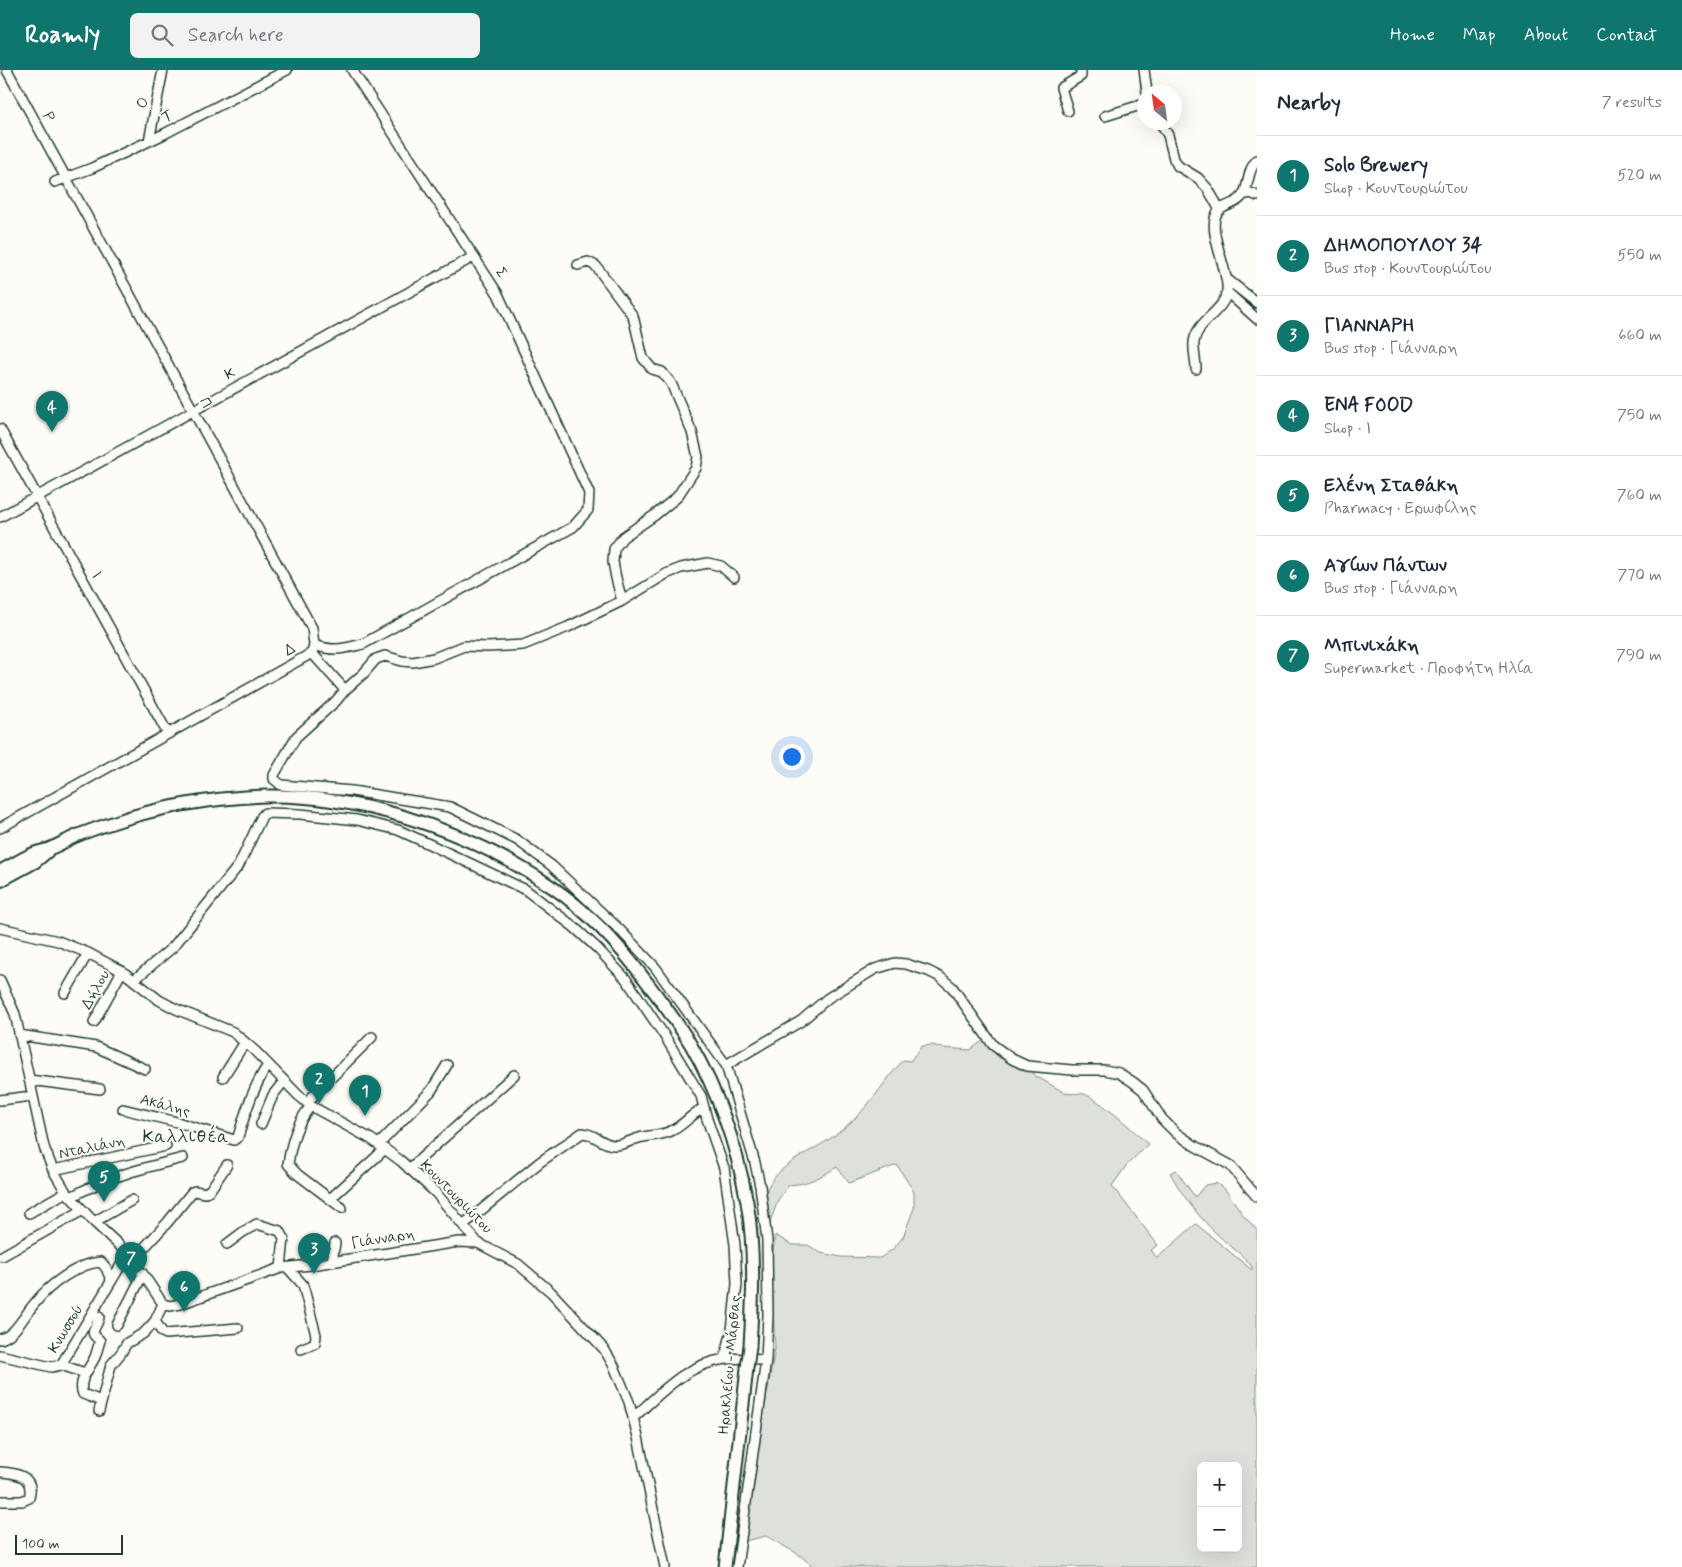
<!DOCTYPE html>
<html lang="en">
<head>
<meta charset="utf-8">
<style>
  body { margin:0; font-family:Mynerve,sans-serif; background:#f2f2f3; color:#1f2937 }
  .controls { position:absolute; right:15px; bottom:15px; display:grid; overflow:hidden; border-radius:8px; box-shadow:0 5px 20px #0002 }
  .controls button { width:45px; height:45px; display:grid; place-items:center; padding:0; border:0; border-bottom:1px solid #e0e1e3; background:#fff; color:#1f2937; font:25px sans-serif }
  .compass { position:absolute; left:1137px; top:15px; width:45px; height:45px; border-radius:50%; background:#fff; box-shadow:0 5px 20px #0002; rotate:331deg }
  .scale { position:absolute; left:15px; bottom:12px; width:108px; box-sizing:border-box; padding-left:5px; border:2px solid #1f3d34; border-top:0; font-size:14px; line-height:18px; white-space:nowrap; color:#1f3d34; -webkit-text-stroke:4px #fdfcf7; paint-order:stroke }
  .you { position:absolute; left:791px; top:686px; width:18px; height:18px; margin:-12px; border:4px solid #fff; border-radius:50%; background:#1a73e8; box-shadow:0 0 0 8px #1a73e833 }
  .badge { display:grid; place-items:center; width:32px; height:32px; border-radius:50%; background:#0f766e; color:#fff; font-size:16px; font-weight:700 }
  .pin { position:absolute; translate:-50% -41px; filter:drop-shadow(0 1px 2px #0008) }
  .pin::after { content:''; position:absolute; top:26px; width:18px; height:15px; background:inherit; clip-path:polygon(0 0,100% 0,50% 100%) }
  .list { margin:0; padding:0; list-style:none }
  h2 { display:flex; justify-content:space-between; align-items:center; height:65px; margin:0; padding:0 20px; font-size:21px }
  h2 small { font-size:16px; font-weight:400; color:#747a83 }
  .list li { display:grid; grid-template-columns:32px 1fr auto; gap:15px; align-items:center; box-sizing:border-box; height:80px; padding:0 20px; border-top:1px solid #e0e1e3 }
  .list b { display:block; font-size:19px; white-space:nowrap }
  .list p { margin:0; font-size:16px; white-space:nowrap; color:#747a83 }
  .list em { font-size:16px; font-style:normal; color:#747a83 }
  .icon { flex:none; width:28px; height:28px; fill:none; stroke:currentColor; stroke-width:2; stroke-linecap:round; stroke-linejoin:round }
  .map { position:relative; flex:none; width:1257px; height:1497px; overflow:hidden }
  header { display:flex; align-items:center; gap:30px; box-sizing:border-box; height:70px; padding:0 25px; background:#0f766e; color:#fff }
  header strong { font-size:24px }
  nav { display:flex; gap:28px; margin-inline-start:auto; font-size:18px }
  .search { width:350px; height:45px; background:#f2f2f3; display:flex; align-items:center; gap:12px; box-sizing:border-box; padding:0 18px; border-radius:8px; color:#747a83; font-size:19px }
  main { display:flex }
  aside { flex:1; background:#fff }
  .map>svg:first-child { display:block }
  .green { fill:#dde0db; stroke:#7e8e88; fill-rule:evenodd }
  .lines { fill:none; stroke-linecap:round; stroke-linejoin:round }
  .minor-casing { stroke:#1f3d34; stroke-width:12 }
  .major-casing { stroke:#1f3d34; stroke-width:15 }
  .minor { stroke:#fdfcf7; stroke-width:9 }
  .major { stroke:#fdfcf7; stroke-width:11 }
  .major-bridge-casing { stroke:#1f3d34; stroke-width:15; stroke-linecap:butt }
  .major-bridge { stroke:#fdfcf7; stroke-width:11 }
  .labels { text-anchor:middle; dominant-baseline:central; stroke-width:4; stroke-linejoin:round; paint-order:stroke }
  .street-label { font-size:15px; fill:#1f3d34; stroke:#fdfcf7 }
  .quarter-label { font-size:18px; letter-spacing:1px; fill:#1f3d34; stroke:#fdfcf7 }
</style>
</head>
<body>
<header>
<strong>Roamly</strong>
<div class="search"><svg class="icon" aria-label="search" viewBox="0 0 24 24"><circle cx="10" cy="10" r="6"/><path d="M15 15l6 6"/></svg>Search here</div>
<nav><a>Home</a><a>Map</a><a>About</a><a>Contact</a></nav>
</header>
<main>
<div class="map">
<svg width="1257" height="1497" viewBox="0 0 1257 1497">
  <rect width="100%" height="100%" fill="#fdfcf7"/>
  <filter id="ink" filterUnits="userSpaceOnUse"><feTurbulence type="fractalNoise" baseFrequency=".02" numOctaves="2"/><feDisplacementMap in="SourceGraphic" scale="10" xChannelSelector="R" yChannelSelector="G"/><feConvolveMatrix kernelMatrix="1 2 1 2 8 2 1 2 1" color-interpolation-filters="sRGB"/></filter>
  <g filter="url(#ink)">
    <!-- green -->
    <path class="green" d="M984,970L998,987L1018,997L1033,1000L1035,1006C1044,1010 1052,1016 1062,1021C1071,1026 1076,1022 1084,1024C1101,1030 1134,1061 1148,1074L1126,1096L1112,1116L1158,1175L1151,1180L1157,1188L1196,1154L1252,1200V1197C1243,1184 1229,1176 1218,1165C1199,1148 1182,1125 1170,1103L1176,1100L1195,1127L1205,1115L1216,1113L1225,1119L1244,1146L1257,1160V1497H814L798,1484L766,1466L745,1471L759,1367L775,1279L771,1197L775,1165L792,1175H808L821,1183L841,1187L880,1188L893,1179L903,1167L914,1138V1122L897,1095L849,1113L837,1097C821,1107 808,1114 789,1115L778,1130L769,1155C767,1144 763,1129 768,1117C779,1095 808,1083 828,1070C836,1065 844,1058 852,1051C872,1033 885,1010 903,990L910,991L922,976L932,975L943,978L970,980ZM1201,1396H1238V1478H1201Z"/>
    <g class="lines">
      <defs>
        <path id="minor" d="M7,0L312,558L314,575
          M1144,0L1147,22
          M1068,41L1061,18L1081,6V0
          M1105,46L1144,34
          M1160,52L1168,65L1174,89L1178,96L1198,108L1208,119L1220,140
          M149,71L163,0
          M55,112L92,98L164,64L287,0
          M1243,125L1251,123L1257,126
          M578,195L588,192L596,196L633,246L643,288L652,299L662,302L671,313L692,362L698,387L696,398L677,427L655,445L623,467L614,479L613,492L616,508L622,531
          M1228,210L1257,233
          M1227,222L1257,249
          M1196,299C1196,290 1193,280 1194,272C1197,250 1224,242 1227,221C1230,202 1205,158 1218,142C1224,134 1237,135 1243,125C1250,113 1247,100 1257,90
          M0,359L168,664
          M0,447L473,187
          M312,583L345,620L364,603L376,589L385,586L402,591L413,592L434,588L464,576L487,577L523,575L568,557L622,531L666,504L681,498L708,493L721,496L734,507
          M345,620L336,631L296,667L274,705V709L281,715L352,721L450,737L517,770L552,796L620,860L655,897L726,995L755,1093L760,1116L767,1170L768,1245L766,1290L737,1497
          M0,758L312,583L314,575C335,582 342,579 363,574L573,457L588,440L589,423L498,224L352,0
          M0,858L58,871L88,883L122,901L159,930L176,939L233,962L255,981L298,1025L311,1036L371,1069L401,1091L436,1123L478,1173L518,1194L551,1222L604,1279L614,1296L629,1332L638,1367L665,1497
          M0,910L15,944L44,1077L53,1100L66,1122L94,1152L120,1176L143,1204L163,1234L170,1236L180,1234L281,1198L311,1195L459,1172L478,1173
          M134,910L173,877L239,795L262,746L265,743L300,744L357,750L398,760L429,774L526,820L574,857L597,878L626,909L664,965L701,1026L707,1049L724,1098L735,1175L737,1214L732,1260L725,1289
          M65,923L88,883
          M94,952L122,901
          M19,965L96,977L145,999
          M726,995L801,951L828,928L875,899L895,893L906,894L928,901L940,907L952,917L993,975L1012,989L1027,996L1072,1000H1105L1119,1003L1133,1012L1143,1020L1162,1049L1176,1063L1195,1076L1230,1095L1257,1127
          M223,1007L245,972
          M29,1010L100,1019
          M0,1030L32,1026
          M307,1032L372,967
          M311,1036C297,1051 291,1074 288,1094L297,1104L342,1138
          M123,1039L177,1052L234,1070L238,1067C246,1041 253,1017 268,995
          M261,1054L273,1025L284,1011
          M379,1074L431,1021L447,995
          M409,1099L514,1005
          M53,1100L166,1076
          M71,1127C107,1107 143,1098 183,1088
          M330,1129L385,1079
          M29,1143L66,1122
          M94,1152L132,1130
          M463,1155L540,1092L582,1063C594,1063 601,1074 614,1075C622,1076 631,1070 639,1068C650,1065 663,1066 673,1060C685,1054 691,1044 704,1038
          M227,1174L243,1162L257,1154L280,1161L284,1168L281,1198
          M2,1186L83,1140
          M132,1191L167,1153L192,1122L195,1121L205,1123L210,1120L227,1095
          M332,1192L335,1173
          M288,1198L303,1215L316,1265L315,1273L301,1279
          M92,1244L99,1247C99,1253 91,1260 94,1265C96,1267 98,1269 100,1271C98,1276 97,1282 95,1287C90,1298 77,1311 83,1324L101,1331
          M155,1251L162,1262L166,1264L238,1258
          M117,1255L143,1204
          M0,1269C15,1266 25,1244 35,1233C48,1216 78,1193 101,1192L106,1198L111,1210
          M0,1285L51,1297L61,1295L127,1185
          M61,1295L85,1303
          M99,1341L111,1295L121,1283L127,1273L144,1263L155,1251L163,1234
          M633,1348C661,1323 687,1293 727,1289C740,1287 753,1290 766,1290
          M0,1402C17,1403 35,1406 29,1428L22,1431H0"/>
        <path id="major" d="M0,801C10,796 20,790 30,785C36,782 44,781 51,778C59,775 67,770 76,766C88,761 100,757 112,753C161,736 214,728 265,726C313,725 357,733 402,746C455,762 506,786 552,817C589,842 620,876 646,911C662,932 678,953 691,975C718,1022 737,1078 747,1132C755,1179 753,1228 750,1276
          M0,811L35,792L47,782
          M725,1497L747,1298"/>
      </defs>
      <!-- minor casing -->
      <use href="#minor" class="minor-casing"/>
      <!-- major casing -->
      <use href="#major" class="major-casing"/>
      <!-- minor -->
      <use href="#minor" class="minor"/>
      <!-- major -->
      <use href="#major" class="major"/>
      <defs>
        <path id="major-bridge" d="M747,1298L750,1276"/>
      </defs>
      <!-- major-bridge casing -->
      <use href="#major-bridge" class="major-bridge-casing"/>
      <!-- major-bridge -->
      <use href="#major-bridge" class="major-bridge"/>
    </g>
  </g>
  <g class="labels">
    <!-- street labels -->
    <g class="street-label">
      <text transform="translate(143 33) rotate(-79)">Ο</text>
      <text transform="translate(48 47) rotate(62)">Ρ</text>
      <text transform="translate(167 47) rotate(-27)">Τ</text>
      <text transform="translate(501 203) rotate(56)">Σ</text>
      <text transform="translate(230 304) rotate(-29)">Κ</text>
      <text transform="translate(205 333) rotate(61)">Π</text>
      <text transform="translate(96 505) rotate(61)">Ι</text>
      <text transform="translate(290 580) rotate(-29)">Δ</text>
      <text transform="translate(96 920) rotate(-61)">Δήλου</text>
      <text transform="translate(165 1036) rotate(15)">Ακάλης</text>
      <text transform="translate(92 1078) rotate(-12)">Νταλιάνη</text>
      <text transform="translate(456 1127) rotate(46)">Κουντουριώτου</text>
      <text transform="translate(383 1169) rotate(-9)">Γιάνναρη</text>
      <text transform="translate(66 1259) rotate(-59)">Κνωσσού</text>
      <text transform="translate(730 1295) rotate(-85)">Ηρακλείου - Μάρθας</text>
    </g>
    <!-- quarter labels -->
    <g class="quarter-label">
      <text x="186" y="1067">Καλλιθέα</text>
    </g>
  </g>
</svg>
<div class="controls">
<button>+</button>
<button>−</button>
</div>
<svg class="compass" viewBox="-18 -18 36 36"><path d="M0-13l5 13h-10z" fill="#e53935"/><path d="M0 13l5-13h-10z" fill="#747a83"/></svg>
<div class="scale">100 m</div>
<div class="you"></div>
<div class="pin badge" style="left:365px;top:1046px">1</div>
<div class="pin badge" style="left:319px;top:1034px">2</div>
<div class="pin badge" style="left:314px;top:1204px">3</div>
<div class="pin badge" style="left:52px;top:362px">4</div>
<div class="pin badge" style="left:104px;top:1132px">5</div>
<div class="pin badge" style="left:184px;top:1242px">6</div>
<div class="pin badge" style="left:131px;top:1213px">7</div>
</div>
<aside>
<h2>Nearby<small>7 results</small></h2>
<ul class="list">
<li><span class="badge">1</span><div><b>Solo Brewery</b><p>Shop · Κουντουριώτου</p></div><em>520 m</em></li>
<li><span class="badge">2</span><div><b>ΔΗΜΟΠΟΥΛΟΥ 34</b><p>Bus stop · Κουντουριώτου</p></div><em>550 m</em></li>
<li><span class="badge">3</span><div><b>ΓΙΑΝΝΑΡΗ</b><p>Bus stop · Γιάνναρη</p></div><em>660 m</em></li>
<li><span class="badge">4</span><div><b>ENA FOOD</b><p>Shop · Ι</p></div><em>750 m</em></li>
<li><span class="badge">5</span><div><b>Ελένη Σταθάκη</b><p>Pharmacy · Ερωφίλης</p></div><em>760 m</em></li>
<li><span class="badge">6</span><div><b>Αγίων Πάντων</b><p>Bus stop · Γιάνναρη</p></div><em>770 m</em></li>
<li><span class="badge">7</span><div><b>Μπινιχάκη</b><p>Supermarket · Προφήτη Ηλία</p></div><em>790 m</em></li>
</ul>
</aside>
</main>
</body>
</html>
